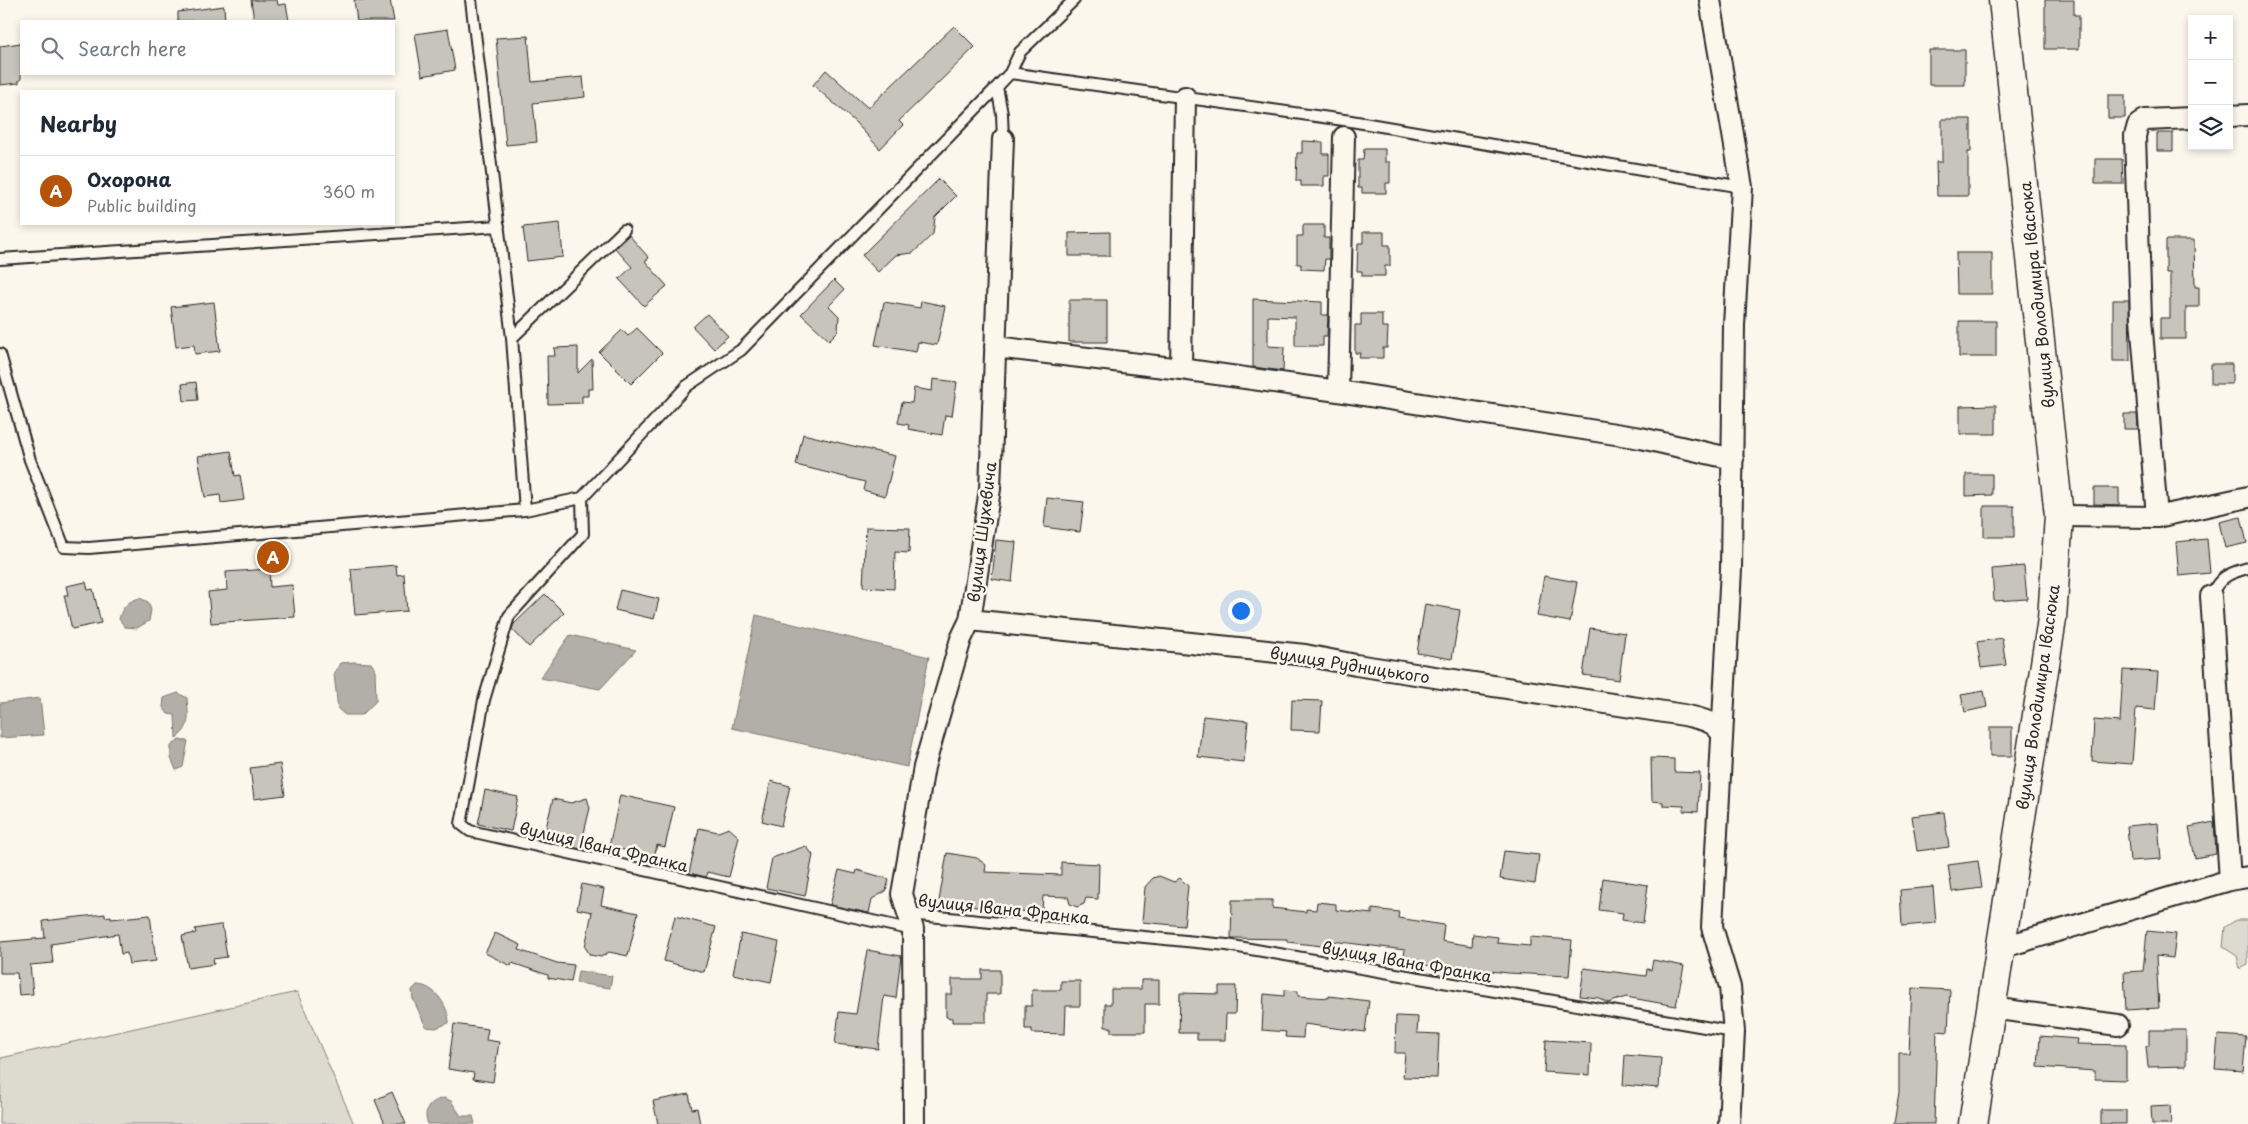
<!DOCTYPE html>
<html lang="en">
<head>
<meta charset="utf-8">
<style>
  body { margin:0; font-family:"Playpen Sans",sans-serif; background:#f6f6f7; color:#1f2937 }
  .controls { position:absolute; right:15px; top:15px; display:grid; overflow:hidden; border-radius:0px; box-shadow:0 2px 8px #0003 }
  .controls button { width:45px; height:45px; display:grid; place-items:center; padding:0; border:0; border-bottom:1px solid #e0e1e3; background:#fff; color:#1f2937; font:25px sans-serif }
  .you { position:absolute; left:1240px; top:610px; width:18px; height:18px; margin:-12px; border:4px solid #fff; border-radius:50%; background:#1a73e8; box-shadow:0 0 0 8px #1a73e833 }
  .badge { display:grid; place-items:center; width:32px; height:32px; border-radius:50%; background:#b45309; color:#fff; font-size:16px; font-weight:700 }
  .pin { position:absolute; translate:-50% -50%; border:2px solid #fff; box-shadow:0 1px 5px #0006 }
  .list { margin:0; padding:0; list-style:none }
  h2 { display:flex; justify-content:space-between; align-items:center; height:65px; margin:0; padding:0 20px; font-size:21px }
  h2 small { font-size:16px; font-weight:400; color:#747a83 }
  .list li { display:grid; grid-template-columns:32px 1fr auto; gap:15px; align-items:center; box-sizing:border-box; height:70px; padding:0 20px; border-top:1px solid #e0e1e3 }
  .list b { display:block; font-size:19px; white-space:nowrap }
  .list p { margin:0; font-size:16px; white-space:nowrap; color:#747a83 }
  .list em { font-size:16px; font-style:normal; color:#747a83 }
  .icon { flex:none; width:28px; height:28px; fill:none; stroke:currentColor; stroke-width:2; stroke-linecap:round; stroke-linejoin:round }
  .map { position:relative; flex:none; width:2248px; height:1124px; overflow:hidden }
  .search { position:absolute; background:#fff; box-shadow:0 2px 8px #0003; left:20px; top:20px; width:375px; height:55px; display:flex; align-items:center; gap:12px; box-sizing:border-box; padding:0 18px; border-radius:0px; color:#747a83; font-size:19px }
  .panel { position:absolute; background:#fff; box-shadow:0 2px 8px #0003; left:20px; top:90px; width:375px; height:135px; border-radius:0px }
  .map>svg:first-child { display:block }
  .green { fill:#dddad0; stroke:#84827e }
  .water { fill:#b1afa7; stroke:#7b7a75 }
  .building { fill:#c7c4bc; stroke:#2b2b2b }
  .lines { fill:none; stroke-linecap:round; stroke-linejoin:round }
  .lane-casing { stroke:#2b2b2b; stroke-width:14 }
  .street-casing { stroke:#2b2b2b; stroke-width:24 }
  .secondary-casing { stroke:#2b2b2b; stroke-width:31 }
  .lane { stroke:#fbf7ec; stroke-width:10 }
  .street { stroke:#fbf7ec; stroke-width:20 }
  .secondary { stroke:#fbf7ec; stroke-width:28 }
  .labels { text-anchor:middle; dominant-baseline:central; stroke-width:5; stroke-linejoin:round; paint-order:stroke }
  .street-label { font-size:16px; fill:#2b2b2b; stroke:#fbf7ec }
</style>
</head>
<body>
<div class="map">
<svg width="2248" height="1124" viewBox="0 0 2248 1124">
  <rect width="100%" height="100%" fill="#fbf7ec"/>
  <filter id="ink" filterUnits="userSpaceOnUse"><feTurbulence type="fractalNoise" baseFrequency=".02" numOctaves="2"/><feDisplacementMap in="SourceGraphic" scale="10" xChannelSelector="R" yChannelSelector="G"/><feConvolveMatrix kernelMatrix="1 2 1 2 8 2 1 2 1" color-interpolation-filters="sRGB"/></filter>
  <g filter="url(#ink)">
    <!-- green -->
    <path class="green" d="M2236,920H2248V965L2240,969L2237,956L2223,947L2225,927Z
      M297,992L354,1124H0L1,1058Z"/>
    <!-- water -->
    <path class="water" d="M140,598L148,602L151,610L149,621L137,628L125,627L119,619C122,607 128,601 140,598Z
      M756,615L929,657L907,767L732,728Z
      M570,635L636,650L600,689L540,678Z
      M353,662L371,663L375,669L376,701L362,715H345L338,709L334,674L340,663Z
      M178,693L187,698C188,714 192,728 176,738L175,715L168,714L163,707L164,698Z
      M40,698L44,735L0,738V703Z
      M179,740L188,741L183,767L176,770L171,758V746Z
      M578,971L612,976L610,988L576,983Z
      M417,985C435,985 449,1007 449,1023L436,1028L426,1027L413,999L412,990Z
      M444,1098L451,1101L461,1116H473L475,1124H428C422,1110 430,1101 444,1098Z"/>
    <!-- building -->
    <path class="building" d="M251,0H277L278,5L286,4L289,21H254Z
      M354,0H390L394,21H357Z
      M2045,0H2074V15H2079V49H2045Z
      M224,6L225,21H178V12Z
      M954,26L975,47L899,121L903,125L880,149L855,122L813,85L826,70L868,108Z
      M448,29L455,70L422,76L415,34Z
      M528,36L532,82L583,77L585,97L533,103L537,142L506,145L496,38Z
      M21,43V80H19V83L0,85V46Z
      M1929,50H1965V85H1929Z
      M2108,95H2125V118H2108Z
      M1942,119H1971V152H1968V196H1937L1936,162H1942Z
      M2157,133H2173V151H2157Z
      M1302,141L1323,142V154H1329V176H1324V186H1301V181H1296L1297,153H1302Z
      M1364,149H1385V162H1390V183H1386V193H1362V188H1358V160H1363Z
      M2095,159H2122L2123,184H2095Z
      M939,179L956,196L935,217L933,234L913,253L896,255L878,272L862,255Z
      M560,223L563,257L527,261L523,227Z
      M1303,225H1324V238H1329V259H1325L1324,270L1301,269V264H1297V236H1303Z
      M1110,232V256H1069V233Z
      M1363,232H1384V245H1390V266H1385V276H1362V271H1357L1358,243H1363Z
      M629,235L649,258L645,261L667,286L644,306L619,279L632,267L615,248Z
      M2166,240H2194L2195,287H2199V307H2186V339H2160V318H2170V273H2166Z
      M1956,253H1992V294H1957Z
      M834,280L844,290L829,306L839,316L838,331L829,340L801,314Z
      M1253,299L1322,302V315H1328L1327,336H1323V346H1295V317L1268,316V346L1284,347L1283,371L1253,367Z
      M1069,300H1107V342H1069Z
      M2113,300H2129L2130,361H2113Z
      M921,301L945,306L937,345L918,342L916,352L875,345L884,302L920,308Z
      M214,302L220,351L195,354L194,345L176,347L171,307Z
      M707,314L728,336L714,349L693,327Z
      M1361,314H1382V327H1388L1387,348H1383V358H1359L1360,353H1355V325H1361Z
      M1959,321H1996V357H1959Z
      M637,328L662,353L631,384L599,352L622,330L628,336Z
      M578,347V373L592,359L593,389H588V396H582V403L548,404L547,356H555L554,348Z
      M2211,364H2232V384H2211Z
      M933,379L957,382L952,416L945,415L942,435L908,429L909,425L898,423L902,402L912,403L914,388L932,391Z
      M196,382L198,400L184,401L182,384Z
      M1996,405V434H1960V406Z
      M2124,414H2137L2138,429H2124Z
      M803,434L895,456L885,496L863,490L865,482L796,465Z
      M231,451L235,476L240,475L244,500L221,503L220,495L205,497L198,456Z
      M1966,474H1992V495L1966,496Z
      M2094,488H2119V505L2094,504Z
      M1047,498L1084,502L1080,532L1044,527Z
      M1984,506H2014V537H1984Z
      M2241,517L2247,543L2225,548L2219,522Z
      M866,527L910,528L909,553L895,552L894,589L863,587Z
      M2207,539L2210,573L2179,576L2176,542Z
      M996,540L1016,542L1012,582L992,579Z
      M396,565L397,575L404,574L407,611L355,615L351,569Z
      M2024,566L2027,599L1994,601L1992,569Z
      M269,569L270,587L292,585L295,617L211,623L208,592L227,590L226,572Z
      M1544,576L1577,582L1570,622L1537,616Z
      M86,582L88,590L93,589L101,623L72,629L64,595H68L66,586Z
      M620,590L659,599L654,619L615,610Z
      M545,594L564,613L529,647L512,629L514,624Z
      M1425,604L1460,610L1452,659L1417,653Z
      M1590,628L1625,633L1619,680L1583,675Z
      M2002,638L2006,665L1981,668L1977,642Z
      M2123,670L2158,672L2155,710L2136,708L2132,764L2092,761L2094,720L2120,722Z
      M1984,691L1987,707L1965,712L1961,695Z
      M1292,700L1322,701L1320,731L1291,730Z
      M1203,716L1248,721L1244,762L1198,757Z
      M1990,727H2012V756H1990Z
      M1651,758L1674,759V772L1700,773L1698,812L1683,811L1684,806L1663,805V802L1652,801Z
      M280,764L285,795L254,799L250,768Z
      M771,781L790,786L781,826L762,821Z
      M485,790L518,797L511,831L478,824Z
      M620,795L674,807L665,847L657,845L654,856L609,847Z
      M587,798L590,808L580,849L543,840L553,799L571,803Z
      M1944,812L1949,847L1917,851L1912,816Z
      M2214,822L2216,854L2195,858L2189,827Z
      M2158,823L2161,859L2130,861L2127,826Z
      M699,828L718,832L729,828L739,837L729,877L707,872L706,877L689,873Z
      M806,846L813,855L805,896L766,888L772,858Z
      M1504,851L1539,855L1535,884L1500,879Z
      M947,853L977,858L986,865L985,872L1061,875V862L1099,864L1098,899L1086,898L1084,904L1077,907L1070,904L1068,897L1043,896L1042,912L995,910L939,901Z
      M1978,861L1982,888L1952,892L1948,865Z
      M839,870L856,874L857,870L889,879L886,891L872,899L869,913L830,905Z
      M1159,876L1174,882L1180,878L1188,886L1184,926L1142,922L1145,887L1153,878Z
      M1603,878L1648,885L1643,923L1622,920L1623,913L1599,910Z
      M582,884L604,889L601,905L638,913L628,956L609,952L601,957L590,955L585,947L592,912L577,909Z
      M1933,887L1936,923L1902,926L1900,890Z
      M1232,900H1272V908L1306,912V909L1316,910L1317,902L1336,904V910L1372,914V909L1399,912L1398,918L1444,925L1442,941L1472,946L1473,934L1498,937L1497,943L1530,946V937L1572,940L1569,976L1508,973L1438,965V967L1403,962L1405,950L1332,941L1331,947L1287,942V939L1231,938Z
      M105,914V917L111,916V919L150,915L156,961L129,964L127,953L121,954L118,934L51,944L53,963L30,965L33,994L19,995L17,973H0V942L45,938L43,921Z
      M675,916L716,927L704,972L664,961Z
      M219,925H222L227,957L213,959L214,964L188,968L182,936L196,933L195,929Z
      M2147,931L2176,934L2173,958L2156,956L2159,1008L2126,1010L2124,972L2143,971Z
      M495,933L521,945L519,950L557,963L574,965L571,982L548,978V975L512,963L511,966L485,953Z
      M741,934L779,942L771,982L733,974Z
      M867,950L901,956L896,998L884,996L878,1049L835,1044L839,1012L856,1014Z
      M1653,960L1684,966L1676,1006L1626,997L1608,1003L1599,998L1580,996L1584,968L1646,976L1647,969L1651,970Z
      M982,970H1000V994H986V1022H952V1018L946,1017V994H952V979H982Z
      M1141,980H1159V1004H1145V1032H1111V1027H1105V1004H1111V989H1141Z
      M1061,981H1080V1006H1066L1065,1034L1032,1033V1029H1025V1006H1032V990H1061Z
      M1219,986H1236L1235,1014H1226L1225,1040H1197V1033H1179L1180,993L1219,994Z
      M1912,988L1950,990L1948,1032L1937,1031L1934,1124H1894L1899,1092V1053H1909Z
      M1284,990L1298,991V996L1329,998V996L1369,1001L1365,1032L1304,1024L1303,1038L1285,1037L1286,1032L1262,1030L1264,994L1284,996Z
      M1396,1016L1418,1017L1417,1033L1439,1034L1437,1078L1403,1077L1405,1053H1395Z
      M454,1024L488,1029L486,1040L499,1042L493,1082L473,1079L474,1073L448,1069Z
      M2149,1030H2186V1066L2148,1067L2146,1046H2149Z
      M2218,1035L2246,1037L2243,1071L2215,1069Z
      M2040,1036L2078,1039L2077,1044L2126,1045V1080L2095,1079V1071L2038,1067Z
      M1546,1040L1591,1043L1590,1075L1544,1072Z
      M1625,1055L1661,1058L1659,1088L1623,1085Z
      M392,1092L406,1124H385L375,1100Z
      M689,1094L692,1109L697,1108L700,1124H658L653,1101Z
      M2170,1105L2171,1124H2152L2151,1106Z
      M2101,1110H2126V1124H2101Z"/>
    <g class="lines">
      <defs>
        <path id="lane" d="M471,0L512,338L525,510
          M1010,73L1351,121L1742,187
          M997,87L1002,114L1003,139
          M0,259L499,226
          M512,338L624,230
          M0,354L30,460L64,547L89,548L525,510L582,498L687,386L741,350L997,87L1010,73L1020,52L1074,0
          M582,498L583,534L509,616L484,700L461,824L470,831L904,928L908,914L1227,945L1734,1032
          M2211,596C2219,577 2229,573 2248,568"/>
        <path id="street" d="M1710,0L1742,187L1734,325L1731,569L1712,927L1730,987L1734,1032L1729,1124
          M2229,116L2248,115
          M995,347L1181,369L1338,391L1641,438L1733,459
          M1181,369L1185,97
          M1338,391L1344,137
          M2059,516L2157,517L2248,497
          M2157,517L2141,318L2135,136L2138,125L2145,120L2192,118
          M2211,596L2230,880
          M970,620L1305,655L1356,665L1684,715C1699,719 1715,720 1722,735
          M2000,948L2230,880L2248,877
          M1991,1008L2118,1025
          M914,1124L913,929L902,894L924,767L961,639L970,620L990,489L1003,139"/>
        <path id="secondary" d="M1973,1124L2052,619L2059,516L2003,0"/>
      </defs>
      <!-- lane casing -->
      <use href="#lane" class="lane-casing"/>
      <!-- street casing -->
      <use href="#street" class="street-casing"/>
      <!-- secondary casing -->
      <use href="#secondary" class="secondary-casing"/>
      <!-- lane -->
      <use href="#lane" class="lane"/>
      <!-- street -->
      <use href="#street" class="street"/>
      <!-- secondary -->
      <use href="#secondary" class="secondary"/>
    </g>
  </g>
  <g class="labels">
    <!-- street labels -->
    <g class="street-label">
      <text transform="translate(2036 295) rotate(-96)">вулиця Володимира Івасюка</text>
      <text transform="translate(981 532) rotate(-83)">вулиця Шухевича</text>
      <text transform="translate(1350 664) rotate(9)">вулиця Рудницького</text>
      <text transform="translate(2037 697) rotate(-82)">вулиця Володимира Івасюка</text>
      <text transform="translate(604 846) rotate(13)">вулиця Івана Франка</text>
      <text transform="translate(1004 908) rotate(6)">вулиця Івана Франка</text>
      <text transform="translate(1407 961) rotate(10)">вулиця Івана Франка</text>
    </g>
  </g>
</svg>
<div class="controls">
<button>+</button>
<button>−</button>
<button><svg class="icon" aria-label="layers" viewBox="0 0 24 24"><path d="M12 4l9 5-9 5-9-5zM3 14l9 5 9-5"/></svg></button>
</div>
<div class="you"></div>
<div class="pin badge" style="left:273px;top:557px">A</div>
<div class="search"><svg class="icon" aria-label="search" viewBox="0 0 24 24"><circle cx="10" cy="10" r="6"/><path d="M15 15l6 6"/></svg>Search here</div>
<section class="panel">
<h2>Nearby<small></small></h2>
<ul class="list">
<li><span class="badge">A</span><div><b>Охорона</b><p>Public building</p></div><em>360 m</em></li>
</ul>
</section>
</div>
</body>
</html>
